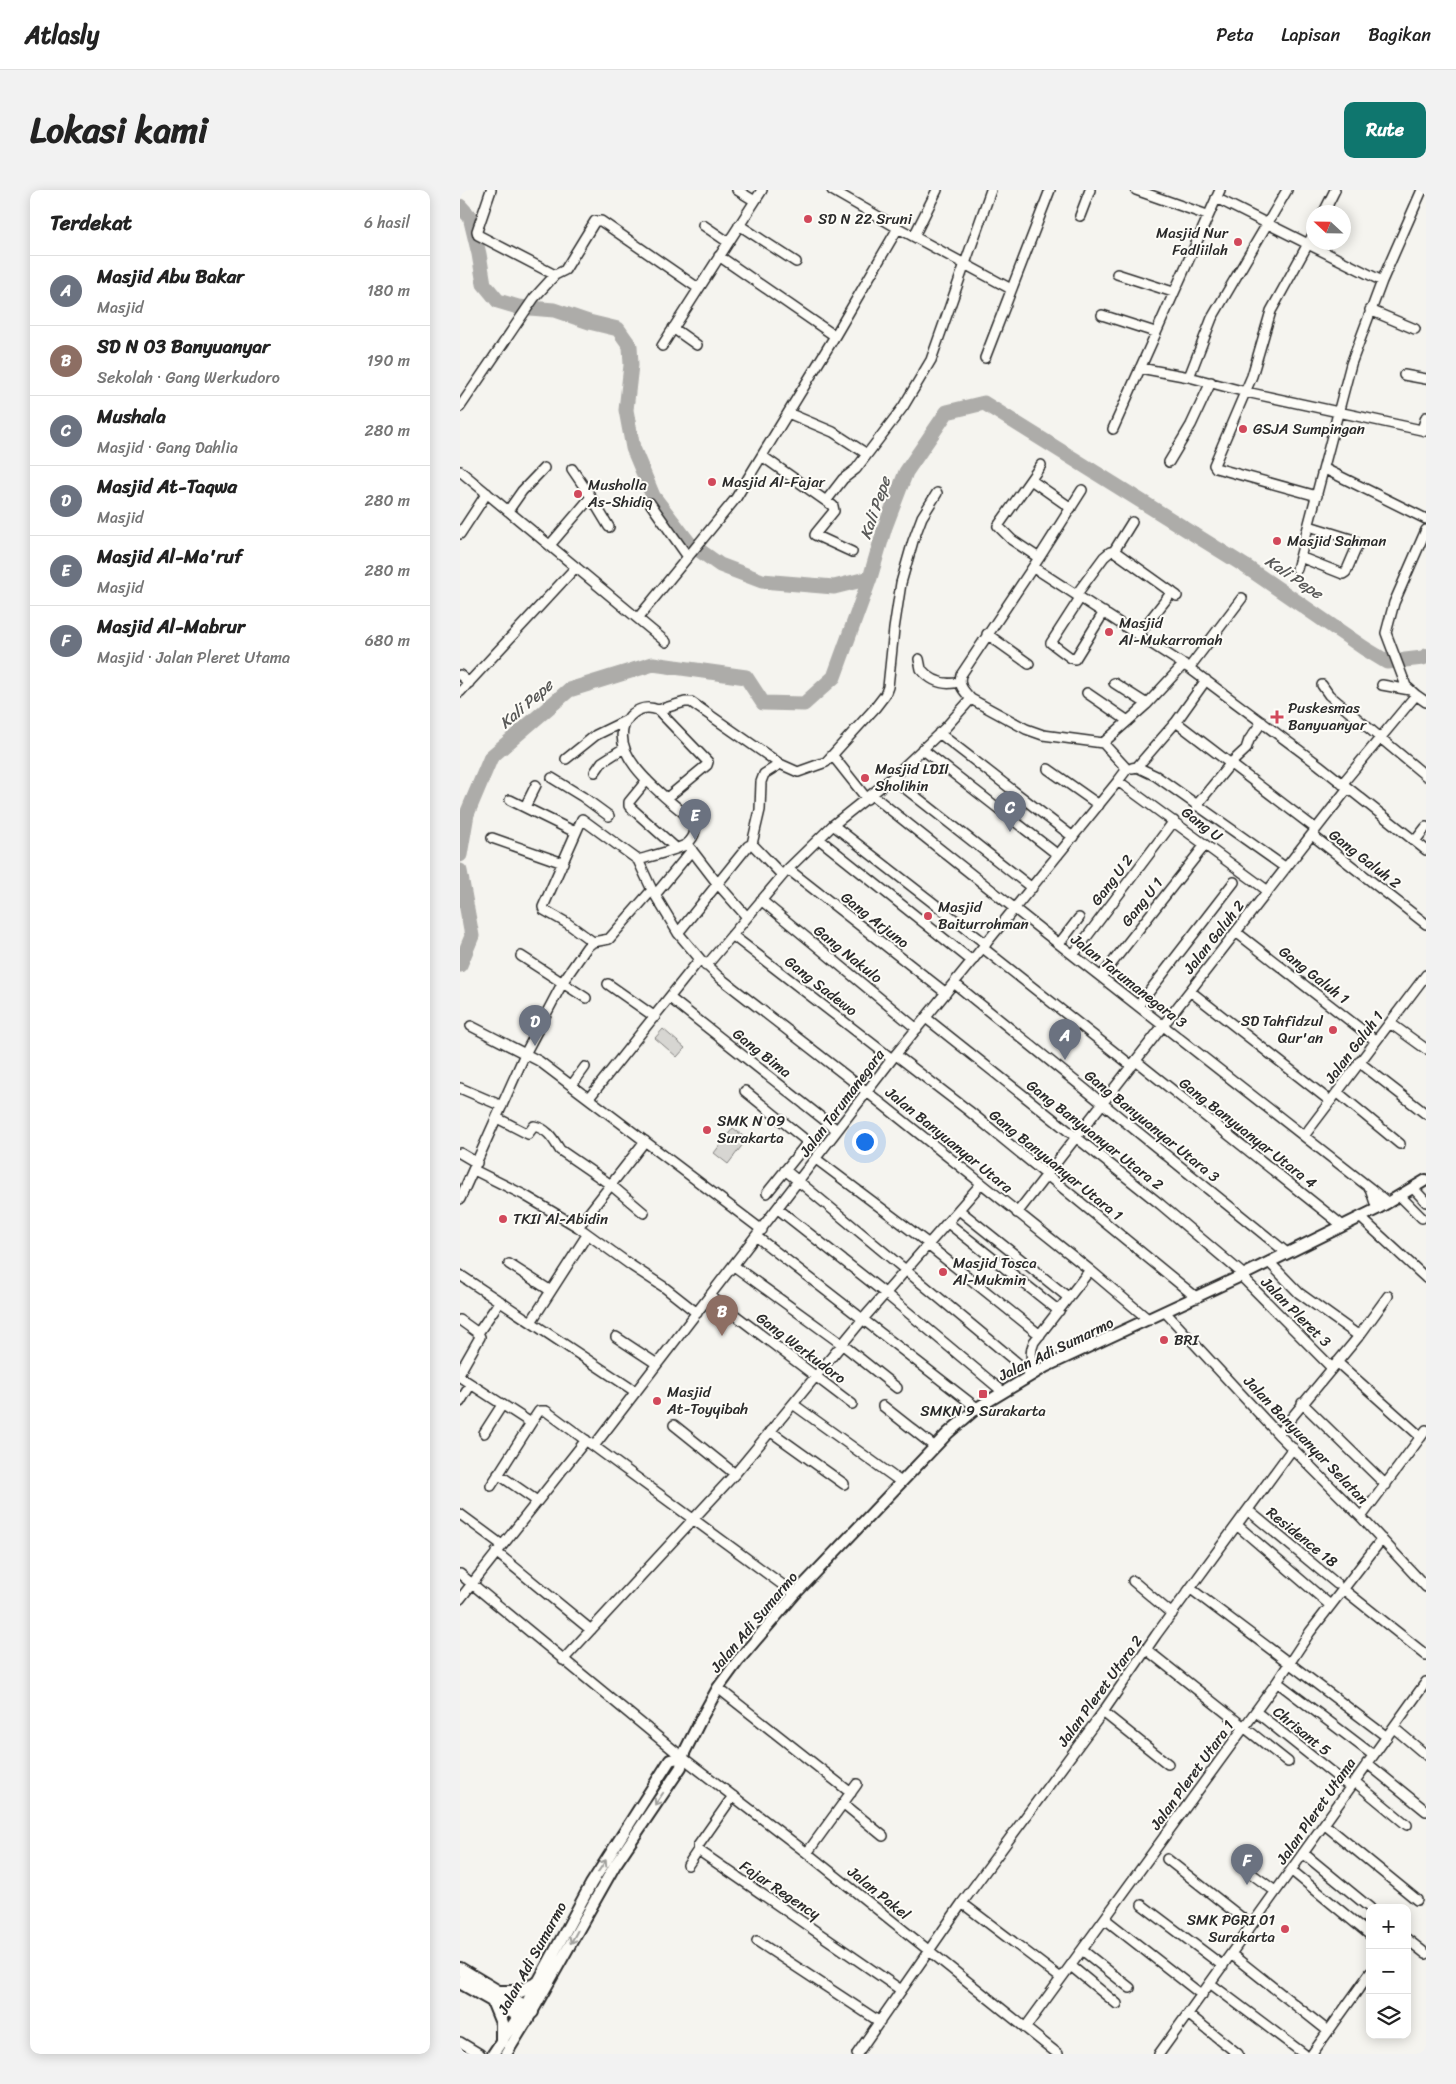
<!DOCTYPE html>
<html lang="id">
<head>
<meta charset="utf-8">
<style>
  body { margin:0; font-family:Sriracha,sans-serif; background:#f2f2f2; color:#222 }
  .controls { position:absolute; right:15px; bottom:15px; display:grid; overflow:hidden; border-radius:10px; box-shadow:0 2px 12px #0003 }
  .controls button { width:45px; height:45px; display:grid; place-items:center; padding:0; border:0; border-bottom:1px solid #e0e0e0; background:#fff; color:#222; font:25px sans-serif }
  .compass { position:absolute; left:846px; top:15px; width:45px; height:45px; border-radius:50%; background:#fff; box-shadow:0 2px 12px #0003; rotate:292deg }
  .you { position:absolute; left:404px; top:951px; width:18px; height:18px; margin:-12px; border:4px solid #fff; border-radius:50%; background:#1a73e8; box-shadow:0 0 0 8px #1a73e833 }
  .badge { display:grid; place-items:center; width:32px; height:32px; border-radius:50%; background:#0f766e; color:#fff; font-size:16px; font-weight:700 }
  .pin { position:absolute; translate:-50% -41px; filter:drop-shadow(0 1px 2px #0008) }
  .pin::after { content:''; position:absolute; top:26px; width:18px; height:15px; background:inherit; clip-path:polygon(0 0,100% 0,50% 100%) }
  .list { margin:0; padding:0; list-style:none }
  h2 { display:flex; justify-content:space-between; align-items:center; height:65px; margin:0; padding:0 20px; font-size:21px }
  h2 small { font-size:16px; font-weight:400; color:#767676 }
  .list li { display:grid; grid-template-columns:32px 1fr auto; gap:15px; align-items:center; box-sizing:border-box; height:70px; padding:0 20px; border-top:1px solid #e0e0e0 }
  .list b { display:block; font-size:19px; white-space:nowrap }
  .list p { margin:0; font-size:16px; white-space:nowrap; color:#767676 }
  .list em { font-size:16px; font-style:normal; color:#767676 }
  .icon { flex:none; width:28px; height:28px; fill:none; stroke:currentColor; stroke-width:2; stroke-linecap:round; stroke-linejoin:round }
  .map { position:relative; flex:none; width:966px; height:1864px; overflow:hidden; border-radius:10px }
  header { display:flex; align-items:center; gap:30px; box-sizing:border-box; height:70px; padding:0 25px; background:#fff; border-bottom:1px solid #e0e0e0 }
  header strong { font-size:24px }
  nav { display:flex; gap:28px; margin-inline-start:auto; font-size:18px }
  .intro { display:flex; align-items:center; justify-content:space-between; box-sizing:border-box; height:120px; padding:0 30px }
  h1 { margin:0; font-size:35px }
  .button { padding:12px 22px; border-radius:10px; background:#0f766e; color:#fff; font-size:18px; font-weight:700 }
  main { display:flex; gap:30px; padding:0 30px }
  aside { flex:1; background:#fff; border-radius:10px; box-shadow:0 2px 12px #0003 }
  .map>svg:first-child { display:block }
  .green { fill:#d7d6d2; stroke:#81807e }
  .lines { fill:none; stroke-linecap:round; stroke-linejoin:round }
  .river { stroke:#adaca9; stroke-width:15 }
  .minor-casing { stroke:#2b2b2b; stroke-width:12 }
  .major-casing { stroke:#2b2b2b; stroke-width:14 }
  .highway-casing { stroke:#2b2b2b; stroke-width:16 }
  .minor { stroke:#fdfcf7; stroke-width:9 }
  .major { stroke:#fdfcf7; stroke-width:10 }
  .highway { stroke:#fdfcf7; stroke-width:12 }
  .oneway { stroke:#9e9e9b }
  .poi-dot { fill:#d1495b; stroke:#fdfcf7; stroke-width:2 }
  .labels { text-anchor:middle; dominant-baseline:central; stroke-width:4; stroke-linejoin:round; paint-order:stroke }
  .poi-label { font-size:15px; fill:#2b2b2b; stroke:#fdfcf7; text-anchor:start }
  .street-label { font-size:15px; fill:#2b2b2b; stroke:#fdfcf7 }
  .water-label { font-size:16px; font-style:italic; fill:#585857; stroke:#fdfcf7 }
</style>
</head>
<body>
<header>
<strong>Atlasly</strong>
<nav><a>Peta</a><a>Lapisan</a><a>Bagikan</a></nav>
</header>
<div class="intro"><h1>Lokasi kami</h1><a class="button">Rute</a></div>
<main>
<aside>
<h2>Terdekat<small>6 hasil</small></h2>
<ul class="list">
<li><span class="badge" style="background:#6b7280">A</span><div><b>Masjid Abu Bakar</b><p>Masjid</p></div><em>180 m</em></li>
<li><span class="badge" style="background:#8d6e63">B</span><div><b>SD N 03 Banyuanyar</b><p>Sekolah · Gang Werkudoro</p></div><em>190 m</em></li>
<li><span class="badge" style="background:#6b7280">C</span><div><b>Mushala</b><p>Masjid · Gang Dahlia</p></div><em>280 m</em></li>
<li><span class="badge" style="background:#6b7280">D</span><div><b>Masjid At-Taqwa</b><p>Masjid</p></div><em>280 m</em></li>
<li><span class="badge" style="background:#6b7280">E</span><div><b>Masjid Al-Ma'ruf</b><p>Masjid</p></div><em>280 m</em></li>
<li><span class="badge" style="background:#6b7280">F</span><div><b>Masjid Al-Mabrur</b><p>Masjid · Jalan Pleret Utama</p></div><em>680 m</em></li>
</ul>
</aside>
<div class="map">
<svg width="966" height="1864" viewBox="0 0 966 1864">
  <rect width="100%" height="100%" fill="#f5f4ef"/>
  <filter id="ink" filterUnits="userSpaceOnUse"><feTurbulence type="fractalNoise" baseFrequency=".02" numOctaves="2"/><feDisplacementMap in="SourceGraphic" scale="10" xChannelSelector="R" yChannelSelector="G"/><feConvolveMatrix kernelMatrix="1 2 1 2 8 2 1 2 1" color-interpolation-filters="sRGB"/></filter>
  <g filter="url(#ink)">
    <!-- green -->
    <path class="green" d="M203,839L225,858L217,867L195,848Z
      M273,938L287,949L268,974L254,963Z"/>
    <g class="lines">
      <!-- river -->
      <path class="river" d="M0,16L10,27L19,64L24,94L38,111L58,117L94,120L129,132L158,139L170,156L171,175L166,220L173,258L193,306L229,353L260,375L302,391L374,397L410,388
        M0,665L7,624L31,567L109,500L193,474L286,487L303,513L344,514L374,487L410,388L425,337L446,282L487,222L524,213L785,376L904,458L927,472L963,468L966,466
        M0,681L12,746L0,775"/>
      <defs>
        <path id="minor" d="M31,0L17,41L18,45L95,85
          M277,0L295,11L302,0
          M676,0L747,25
          M756,8L922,91
          M864,22L875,0
          M620,26L630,0
          M243,35L268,52
          M279,35L336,72
          M438,38L551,99
          M854,43L811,121L792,186L754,275L756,278L857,306
          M454,46L477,0
          M259,66L375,146
          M657,84L713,102
          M910,120L955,139
          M642,125L695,142
          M213,138L237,155
          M202,156L295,11
          M525,168L590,0
          M680,178L729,187L786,202L966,241
          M944,185L966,189
          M729,187L752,128L827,0
          M0,217L74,108L95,85L105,80L135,31H141L238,98
          M328,223L373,242L407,264
          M653,239L760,0
          M962,240L966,227
          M302,266L373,316L374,321L356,343L355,345L392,362
          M709,272L731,235L751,192
          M865,279L966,329
          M0,281L206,452
          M571,290L611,318
          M131,307L149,337
          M366,311L383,289L396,279L443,217L471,170L531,0
          M190,313L228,367
          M48,321L62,301L84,278
          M0,344L27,303
          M90,355L131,307L112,279
          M654,361L672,332
          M840,367L883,384L886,382L898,354L894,350L849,336
          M579,368L552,350L538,336L581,275
          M573,377L729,478L859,575L966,660
          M837,379L891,174L922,91L962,0
          M616,405L644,367L650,362L654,361L717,406
          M620,408L591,453L611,468L615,469L644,422
          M178,428L276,308L375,146L438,38L372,0
          M527,444L569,474
          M678,445L712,402
          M459,469L461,479C471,491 484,496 499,492
          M729,478L782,408
          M0,485L9,493
          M654,493L687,514
          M862,495L869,505L966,586
          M922,495L950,500
          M0,502L116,377
          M627,503L668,531
          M956,505L946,496L926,443L934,413L966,340
          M511,509L566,539L583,545L643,553
          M198,520L225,512H231L320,574L338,582L366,572L415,518L425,505L428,497L434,439L441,393L453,351L462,327L477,303
          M716,532L746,490
          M479,543L613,647
          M462,559L598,665
          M373,566L407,609
          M106,569L136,545L167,530
          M677,577L716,532L856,639
          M672,578L677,577L696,586L826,678
          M588,579L639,615
          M135,582L142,572L164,558
          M92,588L123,607L149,626
          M432,588L572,698
          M187,590L169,612V616L216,658
          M658,591L808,701
          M882,594L956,505L966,512
          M412,605L599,754L910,998L917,1019
          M50,610L115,642
          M736,616L771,573L786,559L789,550L802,532
          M65,617L76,595
          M373,635L526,754
          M852,645L966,734
          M32,648L103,673
          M359,649L512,771
          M955,651L966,637
          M227,654L257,693L287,727
          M292,654L300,620L301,592L304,584L320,574
          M178,670C188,667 220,659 227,654C235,647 238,637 231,629C209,610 139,561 170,526C178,518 188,516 198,520L248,572L247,575L207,608
          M328,679L486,803
          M195,705L232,660
          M301,710L457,839
          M776,742L916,851
          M218,743L288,656L292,654L295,657L322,685
          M272,745L432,869
          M133,752L107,733L84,720L83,717L122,629L178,670L192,700L218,743L240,769L259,787L407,902L630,1080L689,1130
          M599,754L619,728
          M523,758L672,876
          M613,765L714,631
          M61,766L126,808
          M246,776L328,679L373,635L432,588L485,538L511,509C504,501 498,496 501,485L579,368L622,300
          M641,787L745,655
          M494,793L827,1063
          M148,794L195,827
          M730,801L870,911
          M210,808L377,940
          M678,816L774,692
          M466,828L700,1014L784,1085
          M930,833L966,859
          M11,836L79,871L302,1040
          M436,865L509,921L737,1108
          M676,871L883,1036
          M899,872L966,924
          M112,895L125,877
          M0,898L42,916
          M285,901L348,952L307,1003
          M877,902L940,954
          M129,908L240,769
          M37,928L68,944L74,936C88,939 93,949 100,960L151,995L184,1023
          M844,946L966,785
          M0,963L17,973
          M356,969L469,1054
          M14,980L64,1005L118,1037L172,1076L204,1097L237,1123
          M325,980L572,1185
          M910,998L928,1013
          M953,998L966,1012
          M940,1006L962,1028
          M0,1009L65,864L104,790L127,757L133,752L149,749L192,700
          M318,1019L426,1104L542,1201
          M499,1020L609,1108
          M557,1023L888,598
          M900,1027L966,1088
          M488,1033L599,1121
          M118,1037L185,951
          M297,1047L517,1218
          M468,1055L580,1145
          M809,1072L839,1103L899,1146
          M49,1074L91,1101
          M274,1076L383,1155L437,1198
          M0,1085L176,1202
          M781,1086L872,1178
          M250,1106L392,1214
          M706,1123L818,1244L901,1327L966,1397
          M0,1130L18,1143L20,1147L0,1182
          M71,1132L127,1045
          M18,1143L40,1111
          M156,1147L197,1174
          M877,1172L961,1247
          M577,1181C571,1171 569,1164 574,1152L630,1080
          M0,1187L71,1233L79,1221H86L335,1404
          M0,1212L11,1194
          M842,1213L926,1295
          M333,1214L441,1292
          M423,1216L475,1257
          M214,1235L275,1284
          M310,1241L384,1294
          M24,1243L42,1215
          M818,1244L899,1146L928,1106
          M134,1256L432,869L658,591L667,579L643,553L687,514L724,474
          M38,1284L77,1311
          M31,1296L71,1233
          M789,1321L877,1394
          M0,1324L42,1355
          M901,1327L966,1240
          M778,1336L870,1415
          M36,1362L131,1440
          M0,1384L222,1567L347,1663L598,1864
          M673,1391L712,1424
          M731,1399L927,1547
          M883,1399L966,1465
          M0,1409L126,1250
          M687,1460L828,1572
          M103,1470L275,1284L403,1129L521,994
          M817,1492L913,1565
          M258,1498L391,1603
          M643,1522L708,1574
          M800,1525L890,1597
          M934,1538L966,1565
          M907,1573L966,1621
          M894,1591L947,1635
          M273,1606L238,1656V1660L441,1800
          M384,1614L423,1646
          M864,1634L957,1710
          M347,1663L397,1594
          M843,1663L910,1718
          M707,1669L791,1735
          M228,1675L238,1660
          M785,1679L815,1701
          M831,1680L910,1745
          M502,1713L598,1786
          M682,1715L763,1776
          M645,1729L742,1805
          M947,1749L966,1764
          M297,1751L420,1832
          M622,1760L670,1798
          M771,1764L868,1841
          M611,1776L657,1814
          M751,1794L844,1864
          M728,1824L778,1864
          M565,1838L817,1492L850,1442L922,1349
          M0,1852L20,1864
          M397,1864L502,1713L643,1522L696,1445L833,1258
          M699,1864L966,1492
          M852,1864L910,1783"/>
        <path id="major" d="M33,1864L64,1818L131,1694L210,1570L222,1567
          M46,1864L72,1822L155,1675L221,1577L222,1567L242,1527L258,1498L277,1472L335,1404L488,1243L517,1218L585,1177L781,1086L917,1019L966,990"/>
        <path id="highway" d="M0,1779L72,1822
          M0,1792L67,1830
          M38,1802H58L76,1794
          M33,1811L42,1833V1851"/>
      </defs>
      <!-- minor casing -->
      <use href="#minor" class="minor-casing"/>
      <!-- major casing -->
      <use href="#major" class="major-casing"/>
      <!-- highway casing -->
      <use href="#highway" class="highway-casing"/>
      <!-- minor -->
      <use href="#minor" class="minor"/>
      <!-- major -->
      <use href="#major" class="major"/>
      <!-- highway -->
      <use href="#highway" class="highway"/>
    </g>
    <!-- one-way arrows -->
    <defs><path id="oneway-shaft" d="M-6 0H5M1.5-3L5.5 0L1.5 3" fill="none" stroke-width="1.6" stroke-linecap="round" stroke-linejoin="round" transform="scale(1.25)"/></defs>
    <g class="oneway">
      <use href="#oneway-shaft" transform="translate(199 1609) rotate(124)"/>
      <use href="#oneway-shaft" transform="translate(142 1676) rotate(-57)"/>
      <use href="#oneway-shaft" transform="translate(114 1747) rotate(119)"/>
    </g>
  </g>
  <!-- markers -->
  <g class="poi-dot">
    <circle cx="348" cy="29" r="5"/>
    <circle cx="778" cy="52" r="5"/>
    <circle cx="783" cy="239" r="5"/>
    <circle cx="252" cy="292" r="5"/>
    <circle cx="118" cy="304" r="5"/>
    <circle cx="817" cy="351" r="5"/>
    <circle cx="649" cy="442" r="5"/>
    <path d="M814.5 519.5h5v5h5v5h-5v5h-5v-5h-5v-5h5z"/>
    <circle cx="405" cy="588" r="5"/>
    <circle cx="468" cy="726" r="5"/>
    <circle cx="873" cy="840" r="5"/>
    <circle cx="247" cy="940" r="5"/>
    <circle cx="43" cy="1029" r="5"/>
    <circle cx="483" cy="1082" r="5"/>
    <circle cx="704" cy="1150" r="5"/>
    <rect x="518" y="1199" width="10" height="10" rx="2.5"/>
    <circle cx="197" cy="1211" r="5"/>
    <circle cx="825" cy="1739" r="5"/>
  </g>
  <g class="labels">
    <!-- poi labels -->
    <g class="poi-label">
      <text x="358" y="29">SD N 22 Sruni</text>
      <text x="768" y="43" text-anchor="end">Masjid Nur<tspan x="768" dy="17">Fadliilah</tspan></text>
      <text x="793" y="239">GSJA Sumpingan</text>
      <text x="262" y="292">Masjid Al-Fajar</text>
      <text x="128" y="295">Musholla<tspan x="128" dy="17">As-Shidiq</tspan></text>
      <text x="827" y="351">Masjid Sahman</text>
      <text x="659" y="433">Masjid<tspan x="659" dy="17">Al-Mukarromah</tspan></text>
      <text x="828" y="518">Puskesmas<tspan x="828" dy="17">Banyuanyar</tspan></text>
      <text x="415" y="579">Masjid LDII<tspan x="415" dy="17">Sholihin</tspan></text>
      <text x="478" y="717">Masjid<tspan x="478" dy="17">Baiturrohman</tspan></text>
      <text x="863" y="831" text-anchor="end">SD Tahfidzul<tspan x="863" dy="17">Qur'an</tspan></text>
      <text x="257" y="931">SMK N 09<tspan x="257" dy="17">Surakarta</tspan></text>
      <text x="53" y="1029">TKII Al-Abidin</text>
      <text x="493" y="1073">Masjid Tosca<tspan x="493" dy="17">Al-Mukmin</tspan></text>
      <text x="714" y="1150">BRI</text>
      <text x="207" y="1202">Masjid<tspan x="207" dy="17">At-Toyyibah</tspan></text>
      <text x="523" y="1221" text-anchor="middle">SMKN 9 Surakarta</text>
      <text x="815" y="1730" text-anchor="end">SMK PGRI 01<tspan x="815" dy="17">Surakarta</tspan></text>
    </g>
    <!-- street labels -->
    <g class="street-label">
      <text transform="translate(742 634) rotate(37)">Gang U</text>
      <text transform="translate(905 669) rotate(38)">Gang Galuh 2</text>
      <text transform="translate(652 690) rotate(-53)">Gang U 2</text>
      <text transform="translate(682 712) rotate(-52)">Gang U 1</text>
      <text transform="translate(415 730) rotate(38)">Gang Arjuno</text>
      <text transform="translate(754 747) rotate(-52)">Jalan Galuh 2</text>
      <text transform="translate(388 764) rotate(39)">Gang Nakulo</text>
      <text transform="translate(854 785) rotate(38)">Gang Galuh 1</text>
      <text transform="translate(669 791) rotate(38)">Jalan Tarumanegara 3</text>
      <text transform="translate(361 796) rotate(38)">Gang Sadewo</text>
      <text transform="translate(894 857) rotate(-53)">Jalan Galuh 1</text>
      <text transform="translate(302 863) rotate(38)">Gang Bima</text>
      <text transform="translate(382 913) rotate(-53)">Jalan Tarumanegara</text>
      <text transform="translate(692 936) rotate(39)">Gang Banyuanyar Utara 3</text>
      <text transform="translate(788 943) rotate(38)">Gang Banyuanyar Utara 4</text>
      <text transform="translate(635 945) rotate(38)">Gang Banyuanyar Utara 2</text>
      <text transform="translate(489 950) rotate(39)">Jalan Banyuanyar Utara</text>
      <text transform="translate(596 975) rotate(39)">Gang Banyuanyar Utara 1</text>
      <text transform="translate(836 1122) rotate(45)">Jalan Pleret 3</text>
      <text transform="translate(341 1158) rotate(37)">Gang Werkudoro</text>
      <text transform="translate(596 1159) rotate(-26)">Jalan Adi Sumarmo</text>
      <text transform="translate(846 1250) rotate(46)">Jalan Banyuanyar Selatan</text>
      <text transform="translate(842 1347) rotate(39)">Residence 18</text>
      <text transform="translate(294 1432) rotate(-50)">Jalan Adi Sumarmo</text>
      <text transform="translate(640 1501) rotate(-54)">Jalan Pleret Utara 2</text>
      <text transform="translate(842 1541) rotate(39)">Chrisant 5</text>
      <text transform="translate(732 1585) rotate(-54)">Jalan Pleret Utara 1</text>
      <text transform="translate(856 1621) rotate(-55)">Jalan Pleret Utama</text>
      <text transform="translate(320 1700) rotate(34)">Fajar Regency</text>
      <text transform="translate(419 1703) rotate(39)">Jalan Pakel</text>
      <text transform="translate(72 1768) rotate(-61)">Jalan Adi Sumarmo</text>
    </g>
    <!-- water labels -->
    <g class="water-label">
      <text transform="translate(415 318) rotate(-71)">Kali Pepe</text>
      <text transform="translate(834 387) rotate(34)">Kali Pepe</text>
      <text transform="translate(66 514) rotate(-41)">Kali Pepe</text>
    </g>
  </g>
</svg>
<div class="controls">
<button>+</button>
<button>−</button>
<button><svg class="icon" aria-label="layers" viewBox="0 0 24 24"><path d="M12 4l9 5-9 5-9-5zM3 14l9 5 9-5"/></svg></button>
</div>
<svg class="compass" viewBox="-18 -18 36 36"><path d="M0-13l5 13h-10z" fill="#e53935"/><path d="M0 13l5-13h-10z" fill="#767676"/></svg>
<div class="you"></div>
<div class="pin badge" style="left:605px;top:870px;background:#6b7280">A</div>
<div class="pin badge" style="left:262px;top:1146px;background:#8d6e63">B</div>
<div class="pin badge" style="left:550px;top:642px;background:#6b7280">C</div>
<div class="pin badge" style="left:75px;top:856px;background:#6b7280">D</div>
<div class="pin badge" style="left:235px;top:650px;background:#6b7280">E</div>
<div class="pin badge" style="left:787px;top:1695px;background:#6b7280">F</div>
</div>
</main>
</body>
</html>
